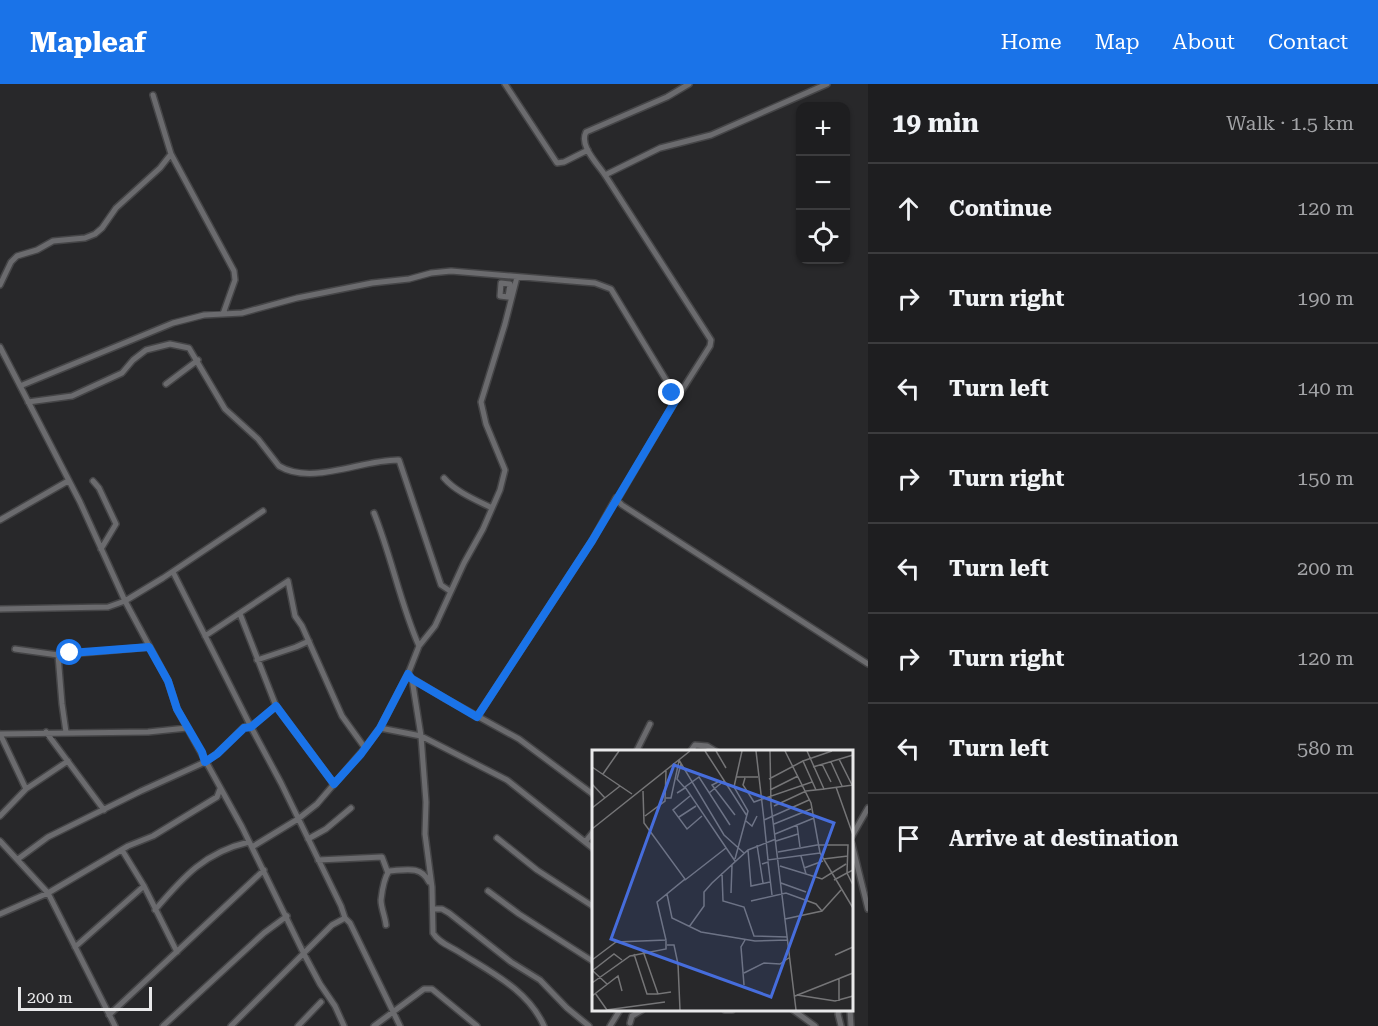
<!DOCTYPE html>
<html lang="en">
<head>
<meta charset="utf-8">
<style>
  body { margin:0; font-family:"Roboto Serif",serif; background:#2b2b2d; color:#f1f3f6 }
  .controls { position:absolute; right:18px; top:18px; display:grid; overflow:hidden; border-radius:12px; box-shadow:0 2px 4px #0004 }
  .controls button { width:54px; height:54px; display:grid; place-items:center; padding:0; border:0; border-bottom:2px solid #3c3c3e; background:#1e1e20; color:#f1f3f6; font:30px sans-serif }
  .scale { position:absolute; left:18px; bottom:15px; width:134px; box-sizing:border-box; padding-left:6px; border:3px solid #e9e9ea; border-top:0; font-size:16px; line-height:21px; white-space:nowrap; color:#e9e9ea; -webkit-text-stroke:4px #28282a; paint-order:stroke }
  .stop { position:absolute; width:18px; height:18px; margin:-14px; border:4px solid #1a73e8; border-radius:50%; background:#fff }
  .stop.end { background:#1a73e8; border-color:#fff; box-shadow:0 2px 6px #0008 }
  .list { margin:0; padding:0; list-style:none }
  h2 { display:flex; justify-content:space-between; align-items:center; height:78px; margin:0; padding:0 24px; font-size:26px }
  h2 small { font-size:20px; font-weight:400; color:#a1a2a5 }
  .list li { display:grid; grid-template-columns:39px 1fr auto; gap:18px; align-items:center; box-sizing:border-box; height:90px; padding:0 24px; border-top:2px solid #3c3c3e }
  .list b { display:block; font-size:22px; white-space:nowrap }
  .list em { font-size:20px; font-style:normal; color:#a1a2a5 }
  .icon { flex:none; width:33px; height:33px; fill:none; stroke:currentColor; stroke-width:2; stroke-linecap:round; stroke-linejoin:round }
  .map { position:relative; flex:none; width:868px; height:942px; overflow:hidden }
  header { display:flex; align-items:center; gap:36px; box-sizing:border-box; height:84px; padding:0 30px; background:#1a73e8; color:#fff }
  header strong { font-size:28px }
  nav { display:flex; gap:33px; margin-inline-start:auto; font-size:21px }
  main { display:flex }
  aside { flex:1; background:#1e1e20 }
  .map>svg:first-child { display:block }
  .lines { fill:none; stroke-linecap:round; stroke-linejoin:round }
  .minor-casing { stroke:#454547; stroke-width:8 }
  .minor { stroke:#6b6b6e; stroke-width:5 }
  .route { stroke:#1a73e8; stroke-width:8 }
  .inset-road { fill:none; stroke:#757577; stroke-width:1.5 }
  .view { fill:#466ddc; fill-opacity:0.15; stroke:#466ddc; stroke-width:3 }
  .inset-edge { fill:none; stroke:#e9e9ea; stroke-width:3 }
</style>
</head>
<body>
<header>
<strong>Mapleaf</strong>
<nav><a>Home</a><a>Map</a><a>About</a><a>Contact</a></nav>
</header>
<main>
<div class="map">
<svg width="868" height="942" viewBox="0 0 868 942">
  <rect width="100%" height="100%" fill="#28282a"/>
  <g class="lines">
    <defs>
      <path id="minor" d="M505,0L557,79L564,78L588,66
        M827,0L711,51L660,64L605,91L711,256L710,262L677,314L617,416L622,421L868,580
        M153,11L171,70L234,187L235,196L223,230
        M605,91C597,79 579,62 586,48L667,13L689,0
        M501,199L510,200L508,213L500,212Z
        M0,201L11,178L17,172L37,166L53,157L85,154L95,150L102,144L116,124L160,84L171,70
        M0,263L80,418L125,517L168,597L177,625L242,743L304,870L320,900L335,922L344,942
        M166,300L198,276
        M20,302L173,239L204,231L242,229L297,214L372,199L409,195L431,189L451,187L595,199L611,205L677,314
        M28,318L72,312L122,289L133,276L146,266L170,260L189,264L225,325L258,355L279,382C312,402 363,375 399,376L441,501L450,507
        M444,394C456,408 476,416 492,424
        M93,397L99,404L116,440L101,465
        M374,429C392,474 400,519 419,562
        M0,436L68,397
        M173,488L251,643L276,622
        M0,525L108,523L125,517L163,494L263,427
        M240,530L276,622L334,700
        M205,552L288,497L295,532L302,542L342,632L365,664
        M15,565L58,571L149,563
        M58,571L62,620L66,648
        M257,576L296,563L309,557
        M411,594L446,615L519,655L594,711
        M412,595L421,652L426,718L425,750L432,803L433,849C439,859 450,862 459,868C492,889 528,906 544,942
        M477,633L592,457L616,414
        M380,644L421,652L507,696L594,765
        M46,648L104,726
        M0,650L148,648L187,644
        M0,650L26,705
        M636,668L650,640
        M690,668L695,661L707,662L717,668
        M0,732L26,705L68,677
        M852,752L868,724
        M497,754L537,786L594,823
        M308,755L326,745L351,724
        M0,757L48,809L115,942
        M585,758L594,747
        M852,760L868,825
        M252,763L298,735L317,720L365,664L380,644L408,590L419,562L435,542L464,479L483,445L500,406L505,386L486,340L481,318L505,240L517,193
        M122,766L144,802L177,868
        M18,775L48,753L141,707L205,678L217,670L244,643H251L281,699L341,822L345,834L332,841L231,942
        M318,776L382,773L388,789
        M488,807L519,830L594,878
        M433,825H442L449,829L511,878L540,896L567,924L589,942
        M155,826C183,793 205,768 249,758
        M0,830L48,809L128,762L153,752L217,713L220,705
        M345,834L350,839L400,942
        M386,841C385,832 381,824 381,816C382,807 384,794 389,787C405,786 421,781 429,798
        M75,863L144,802
        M725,926H732
        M793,926L815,942
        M839,926L838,930L841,942
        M850,926L851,942
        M109,931L264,786
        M630,939L632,932L642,926
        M163,942L264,849L287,832
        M298,942L321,918
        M374,942L424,905H432L477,942
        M610,942L620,926"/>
    </defs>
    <!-- minor casing -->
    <use href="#minor" class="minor-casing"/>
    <!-- minor -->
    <use href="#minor" class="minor"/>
  </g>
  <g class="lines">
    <!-- route -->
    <path class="route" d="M70,569L149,563L168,597L177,625L202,668L205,678L217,670L244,644L251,643L276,622L334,700L361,670L380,644L408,590L412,595L477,633L592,457L677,314L672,309"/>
  </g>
  <!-- overview -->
  <g transform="translate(592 666)">
    <rect width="261" height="261" fill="#28282a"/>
    <path class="inset-road" d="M113,1L155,66M124,1L134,18M164,1L172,70M178,1L179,55L204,260M193,1L219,53L228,103L261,158M247,9L260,35M87,10L132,85L152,103M239,12L250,36M230,14L239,32M0,17L40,44M221,17L261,5M11,24L27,1M144,27H166M153,28L151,35L162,52L220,32M177,29L211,11M126,32L120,35L143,65M0,34L13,48M244,37L261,85M232,39L261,35M178,40L206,26M224,40L211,11L240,1M85,43L93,38L85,29L89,14M117,43L132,31M98,46L81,60L95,79L110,66M74,48H79L87,11M217,50L172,70L176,110L228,103M182,56L214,41L232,39L215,1M0,58L28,36M53,66L73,51L74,21M87,67L104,56M154,71L160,76L165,66M182,74L219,59M138,75L107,27L93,37L143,111M205,75L208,97M0,79L98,1M183,84L222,68M184,91L206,84M165,95L171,133M156,100L159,136L178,132M186,102L225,95H256L255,123L242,130M209,106L214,124M143,109L156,61L142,37L150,1M231,109L256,106M170,114L176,112L180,145M188,116L230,129L254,114M212,118L231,111M261,120L255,123L261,135M130,123L131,151L152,157L162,186L195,187M93,130L134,98M189,133L214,142M139,143L140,115M75,144L80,168L109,182L163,191L196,190M159,151L194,143L224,154L230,161M193,169L230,161L249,140M97,177L112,156V142L120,133L156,100L184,89M75,195H82L86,214L88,260M51,201L66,244L79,242M42,204L55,244H66M243,205L261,197M0,210L24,192L74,190L65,152L93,129L52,73L51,41M0,221L22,204L30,210M1,221L15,234M152,223L172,213L188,214L198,207M247,229V251M0,233L38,206L74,199V190M152,235L149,197L153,190M3,243L15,260M205,245L243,251L261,246M0,246L26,226L30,241M203,246L261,223M14,260L73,252"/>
    <path class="view" d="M82,15L242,73L179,247L19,189Z"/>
    <rect width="261" height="261" class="inset-edge"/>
  </g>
</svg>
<div class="controls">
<button>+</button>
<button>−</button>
<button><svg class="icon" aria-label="locate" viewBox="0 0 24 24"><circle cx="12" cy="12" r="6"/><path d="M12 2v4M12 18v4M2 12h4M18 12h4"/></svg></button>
</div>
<div class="scale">200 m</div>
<div class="stop" style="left:70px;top:569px"></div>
<div class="stop end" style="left:672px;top:309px"></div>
</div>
<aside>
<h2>19 min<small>Walk · 1.5 km</small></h2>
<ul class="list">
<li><svg class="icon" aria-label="ahead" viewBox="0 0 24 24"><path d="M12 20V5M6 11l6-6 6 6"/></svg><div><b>Continue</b></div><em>120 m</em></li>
<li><svg class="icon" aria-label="right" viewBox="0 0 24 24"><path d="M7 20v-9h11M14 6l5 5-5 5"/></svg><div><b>Turn right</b></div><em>190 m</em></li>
<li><svg class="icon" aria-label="left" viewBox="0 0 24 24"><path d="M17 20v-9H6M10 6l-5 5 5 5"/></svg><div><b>Turn left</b></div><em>140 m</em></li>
<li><svg class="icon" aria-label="right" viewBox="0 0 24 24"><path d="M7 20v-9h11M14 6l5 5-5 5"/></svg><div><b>Turn right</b></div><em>150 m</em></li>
<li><svg class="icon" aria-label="left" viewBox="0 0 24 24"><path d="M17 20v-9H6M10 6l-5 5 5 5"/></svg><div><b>Turn left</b></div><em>200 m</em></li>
<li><svg class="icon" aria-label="right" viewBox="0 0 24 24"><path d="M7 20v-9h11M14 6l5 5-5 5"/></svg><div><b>Turn right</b></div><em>120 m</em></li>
<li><svg class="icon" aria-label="left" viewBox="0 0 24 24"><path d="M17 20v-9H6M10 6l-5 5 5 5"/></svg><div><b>Turn left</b></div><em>580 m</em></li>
<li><svg class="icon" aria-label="arrive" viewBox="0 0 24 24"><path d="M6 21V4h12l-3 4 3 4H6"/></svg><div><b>Arrive at destination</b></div></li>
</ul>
</aside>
</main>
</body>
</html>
